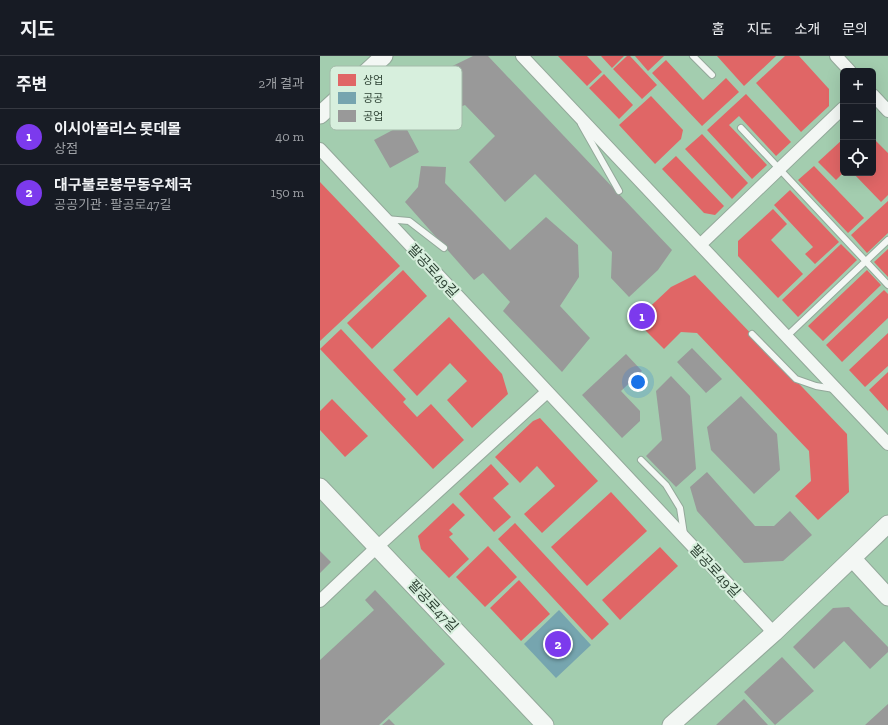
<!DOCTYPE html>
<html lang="ko">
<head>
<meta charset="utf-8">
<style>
  body { margin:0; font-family:"Zilla Slab","Noto Sans KR",serif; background:#20242c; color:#f1f3f6 }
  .controls { position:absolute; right:12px; top:12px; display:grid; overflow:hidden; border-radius:6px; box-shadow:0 4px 16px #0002 }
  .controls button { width:36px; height:36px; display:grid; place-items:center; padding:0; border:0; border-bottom:1px solid #363941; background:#171b24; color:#f1f3f6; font:20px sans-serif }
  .you { position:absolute; left:318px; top:326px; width:14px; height:14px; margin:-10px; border:3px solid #fff; border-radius:50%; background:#1a73e8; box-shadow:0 0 0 6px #1a73e833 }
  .badge { display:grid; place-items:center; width:26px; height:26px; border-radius:50%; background:#7c3aed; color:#fff; font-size:13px; font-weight:700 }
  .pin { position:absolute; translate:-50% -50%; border:2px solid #fff; box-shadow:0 1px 4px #0006 }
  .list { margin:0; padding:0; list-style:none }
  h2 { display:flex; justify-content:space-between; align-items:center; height:52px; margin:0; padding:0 16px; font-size:17px }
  h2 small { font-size:13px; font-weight:400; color:#9ea1a6 }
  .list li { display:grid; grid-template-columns:26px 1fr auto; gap:12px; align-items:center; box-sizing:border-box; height:56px; padding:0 16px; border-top:1px solid #363941 }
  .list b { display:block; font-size:15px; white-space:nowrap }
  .list p { margin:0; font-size:13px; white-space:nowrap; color:#9ea1a6 }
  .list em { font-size:13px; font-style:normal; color:#9ea1a6 }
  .icon { flex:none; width:22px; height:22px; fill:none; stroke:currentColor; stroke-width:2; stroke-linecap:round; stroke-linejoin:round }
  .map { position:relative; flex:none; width:568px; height:669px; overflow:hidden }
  header { display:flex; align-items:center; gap:24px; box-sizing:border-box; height:56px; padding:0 20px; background:#171b24; border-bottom:1px solid #363941 }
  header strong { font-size:19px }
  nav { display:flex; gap:22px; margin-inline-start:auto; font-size:14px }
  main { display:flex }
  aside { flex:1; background:#171b24 }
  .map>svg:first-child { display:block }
  .built { fill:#a3cdaf; fill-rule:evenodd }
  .shops { fill:#e06666 }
  .public { fill:#76a5af }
  .industry { fill:#999 }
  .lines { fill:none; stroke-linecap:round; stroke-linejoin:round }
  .lane-casing { stroke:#93a89a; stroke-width:8 }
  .street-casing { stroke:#93a89a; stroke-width:14 }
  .secondary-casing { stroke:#93a89a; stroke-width:19 }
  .lane { stroke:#f3f7f4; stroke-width:6 }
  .street { stroke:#f3f7f4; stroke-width:12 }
  .secondary { stroke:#f3f7f4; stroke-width:17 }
  .labels { text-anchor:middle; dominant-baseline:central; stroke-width:4; stroke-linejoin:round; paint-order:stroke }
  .street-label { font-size:14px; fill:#2d4133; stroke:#d7efdd }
  .key { fill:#d7efdd; stroke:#a4bbaa; stroke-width:1 }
  .key-label { font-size:11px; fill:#2d4133 }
</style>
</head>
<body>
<header>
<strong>지도</strong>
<nav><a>홈</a><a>지도</a><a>소개</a><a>문의</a></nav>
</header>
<main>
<aside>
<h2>주변<small>2개 결과</small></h2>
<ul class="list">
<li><span class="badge">1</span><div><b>이시아폴리스 롯데몰</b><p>상점</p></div><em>40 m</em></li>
<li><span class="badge">2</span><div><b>대구불로봉무동우체국</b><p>공공기관 · 팔공로47길</p></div><em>150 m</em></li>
</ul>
</aside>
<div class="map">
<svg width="568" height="669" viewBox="0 0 568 669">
  <rect width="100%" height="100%" fill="#b0cab8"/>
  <!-- built -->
  <path class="built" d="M0,0H568V669H0ZM523,15H553V117H523Z"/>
  <!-- shops -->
  <path class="shops" d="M238,0H267L282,16L267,30Z
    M281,0H304L292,12Z
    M307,0H310L337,29L322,43L293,13Z
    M315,0H344L328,15Z
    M397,0H456L424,30Z
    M465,0H479L509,33V50L481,76L436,27Z
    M346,4L383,44L406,22L419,36L382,70L332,17Z
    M284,18L313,49L299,63L269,32Z
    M426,38L471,86L456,100L419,60L409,69L447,109L432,123L387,74Z
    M331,40L363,74L361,83L335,108L299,69Z
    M382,78L428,127L412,143L365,93Z
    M553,82L568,97V139L561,146L533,117H553Z
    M523,83V117L516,124L498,106Z
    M356,100L404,150L395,159L384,157L342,113Z
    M494,110L544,162L528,177L478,124Z
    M0,126L80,210L0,285Z
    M470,134L519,186L495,208L485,198L493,191L454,149Z
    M568,145V177L547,197L531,179Z
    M453,153L467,168L451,184L483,218L458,242L418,200V185Z
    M521,188L537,204L478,261L462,244Z
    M568,193V221L554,206Z
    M83,214L107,240L52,293L27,267Z
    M547,214L561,229L503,285L488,270Z
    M375,219L527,378L529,436L498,464L475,440L491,425L489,395L377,277L361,276L344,293L322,271L320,260L351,231Z
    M564,234L568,238V262L522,306L506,289Z
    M129,261L182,318L188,338L152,372L127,344L147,325L130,307L97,340L73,314Z
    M21,273L86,343L83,346L97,361L111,348L144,384L113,413L0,293Z
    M568,277V310L545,331L529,314Z
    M568,316V355L549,334Z
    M12,343L48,380L25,401L0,374V355Z
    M220,362L278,425L222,477L204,458L235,430L217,410L200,427L175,401L213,365Z
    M171,408L189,428L173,442L191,461L174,476L139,438Z
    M291,436L327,475L267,530L231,491Z
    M133,447L145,459L129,474L133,478L129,481L149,503L129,522L101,493L98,480Z
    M195,467L289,568L272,584L178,483Z
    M168,490L197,521L165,551L136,521Z
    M340,491L358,510L300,564L282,544Z
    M199,524L230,558L201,585L170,552Z"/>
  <!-- public -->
  <path class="public" d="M239,554L271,589L236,622L204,588Z"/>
  <!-- industry -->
  <path class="industry" d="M153,0H168L352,194L338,214L309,241L291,222L292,196L215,118L185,146L149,106L175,80L145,49L118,60L105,38L110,21Z
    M84,68L99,96L70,112L54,84Z
    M101,110L126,111L125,127L190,194L226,161L258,189L259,221L240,250L270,282L242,316L183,255L190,246L163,217L154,224L85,146L98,131Z
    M372,292L402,323L386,337L357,306Z
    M306,298L322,315L301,335L320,355V365L302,382L262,339Z
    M351,320L370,340L376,413L356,431L326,400L342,384L336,335Z
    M421,340L457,378L460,414L434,438L391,394L387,371Z
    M387,416L435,470H454L470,455L492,479L463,505L424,507L377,455L370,431Z
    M0,495L11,506L0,517Z
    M55,534L125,608L59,669H0V604L54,554L45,544Z
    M529,551L568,591V596L550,613L524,585L494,613L473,591L513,552Z
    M462,601L494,635L455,669L424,636Z
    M424,643L448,669H396Z
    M568,648V669H545Z
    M69,663L75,669H62Z"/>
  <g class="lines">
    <defs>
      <path id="lane" d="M373,0L392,19
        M261,68L299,135
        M421,72L568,229
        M66,163L89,165L124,192
        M432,278L476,323L496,330L514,333
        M467,280L568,184
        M321,404L346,429L360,452L364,478"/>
      <path id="street" d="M202,0L568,388
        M516,0L530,15
        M553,39L568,55
        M0,93L454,577
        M381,188L523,52
        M0,545L57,491L227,336"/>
      <path id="secondary" d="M0,59L64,0
        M0,431L225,669
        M533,503L568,541
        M351,669L454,577L568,468"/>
    </defs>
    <!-- lane casing -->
    <use href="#lane" class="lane-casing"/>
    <!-- street casing -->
    <use href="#street" class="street-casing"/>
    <!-- secondary casing -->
    <use href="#secondary" class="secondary-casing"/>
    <!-- lane -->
    <use href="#lane" class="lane"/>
    <!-- street -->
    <use href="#street" class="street"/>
    <!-- secondary -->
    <use href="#secondary" class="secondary"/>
  </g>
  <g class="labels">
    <!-- street labels -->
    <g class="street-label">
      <text transform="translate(113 215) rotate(47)">팔공로49길</text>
      <text transform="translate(395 515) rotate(47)">팔공로49길</text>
      <text transform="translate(113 550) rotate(47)">팔공로47길</text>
    </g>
  </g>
  <!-- legend -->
  <rect x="10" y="10" width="132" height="64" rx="6" class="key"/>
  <rect x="18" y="18" width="18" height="12" fill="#e06666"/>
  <rect x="18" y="36" width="18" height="12" fill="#76a5af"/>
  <rect x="18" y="54" width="18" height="12" fill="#999"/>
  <g class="key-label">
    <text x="43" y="28">상업</text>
    <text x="43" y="46">공공</text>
    <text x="43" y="64">공업</text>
  </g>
</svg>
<div class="controls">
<button>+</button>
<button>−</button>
<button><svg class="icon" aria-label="locate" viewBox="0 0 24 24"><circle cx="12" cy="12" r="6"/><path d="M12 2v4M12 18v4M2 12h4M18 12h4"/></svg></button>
</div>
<div class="you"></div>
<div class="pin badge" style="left:322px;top:260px">1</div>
<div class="pin badge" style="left:238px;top:588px">2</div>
</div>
</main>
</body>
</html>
